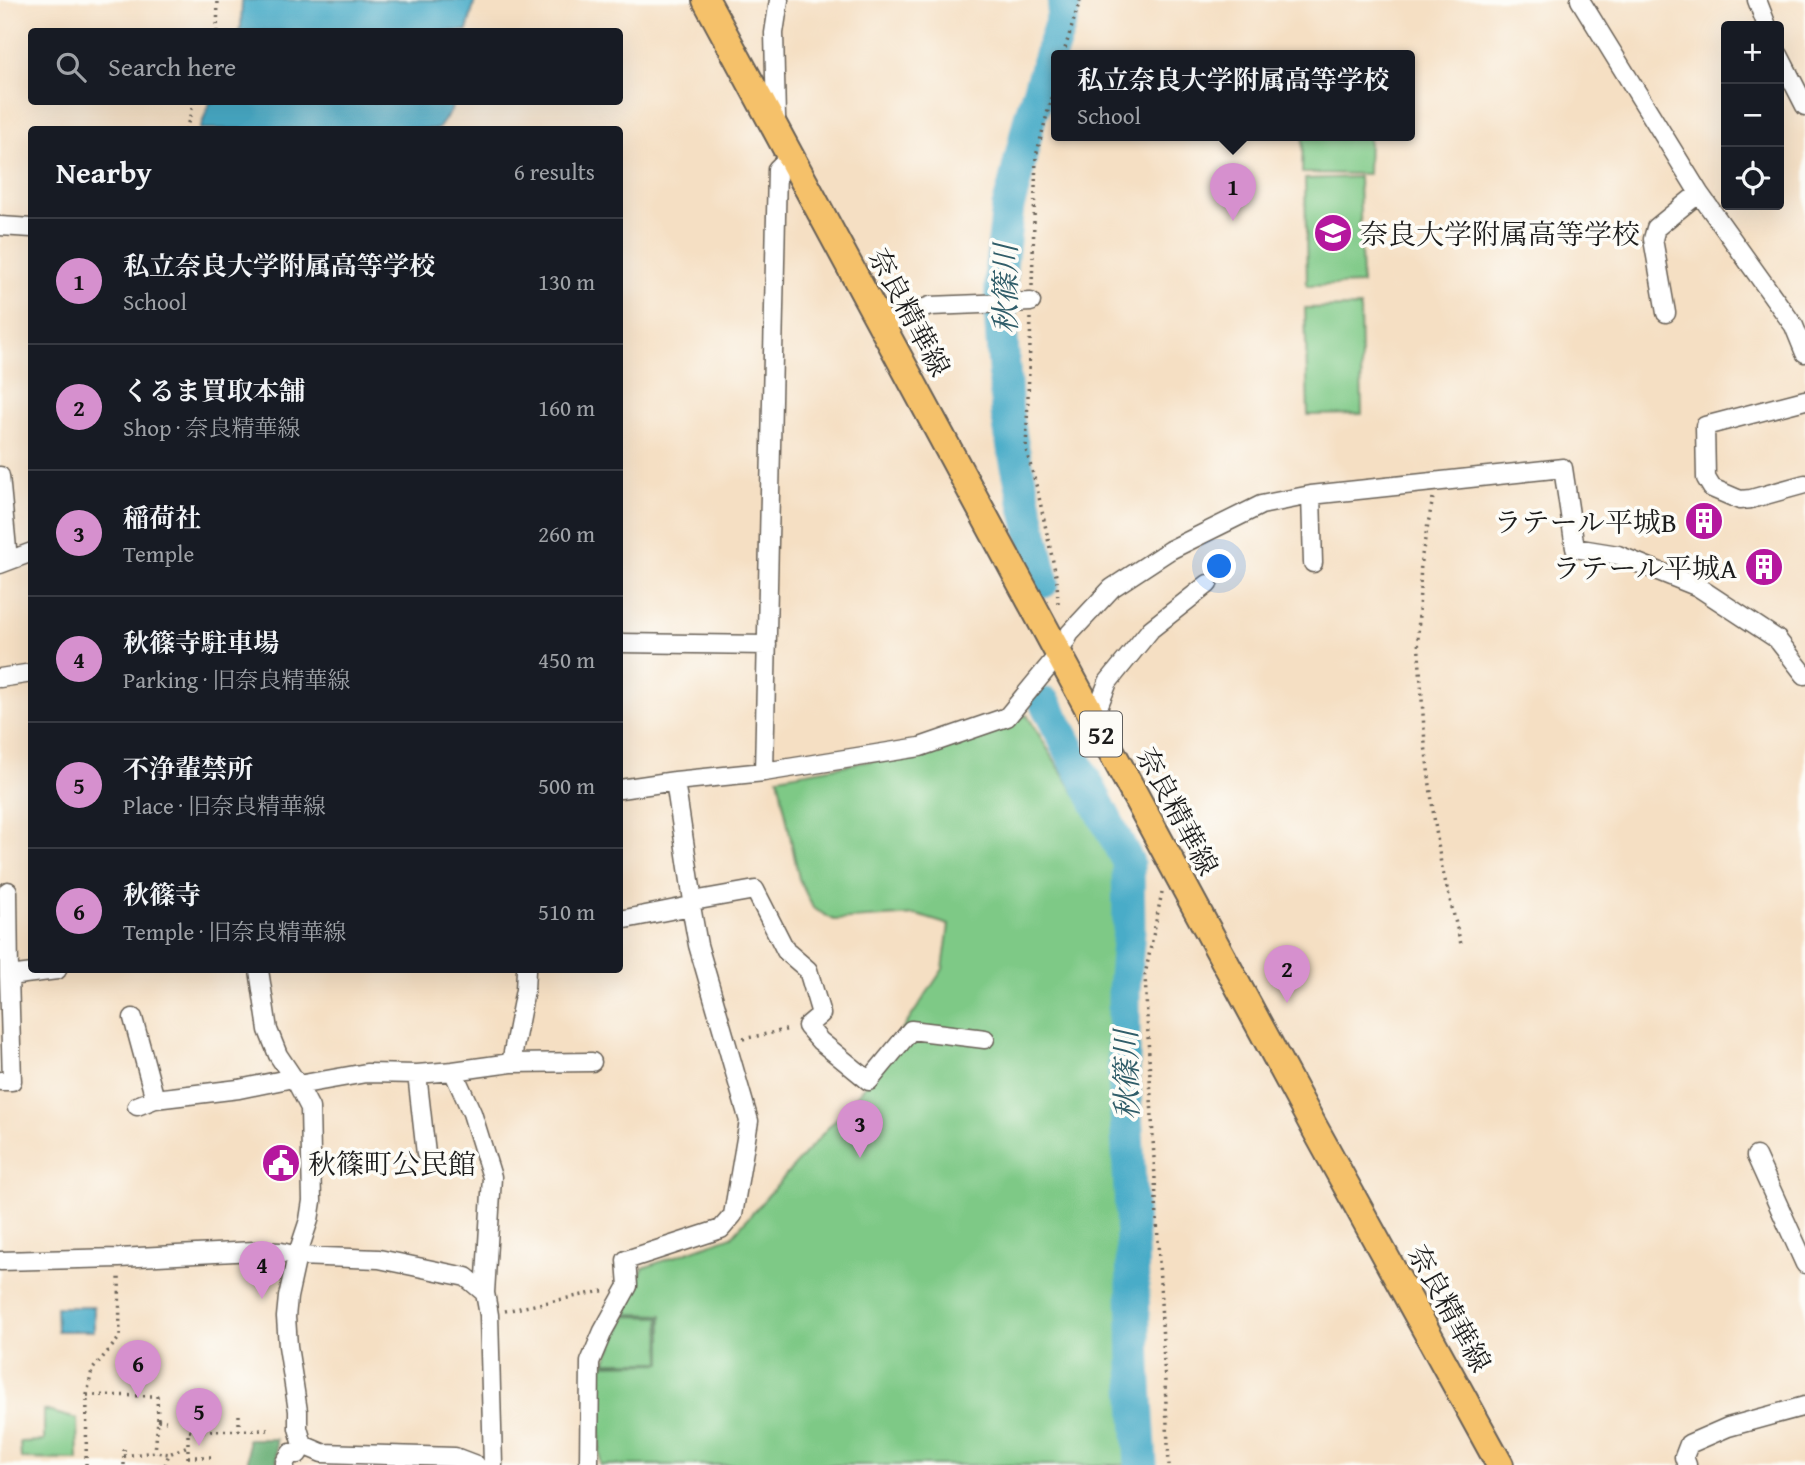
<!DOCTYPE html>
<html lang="en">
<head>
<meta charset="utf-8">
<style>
  body { margin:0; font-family:"Gentium Book Plus","Noto Serif JP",serif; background:#20242c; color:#f1f3f6 }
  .controls { position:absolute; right:21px; top:21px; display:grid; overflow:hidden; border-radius:7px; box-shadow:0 7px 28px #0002 }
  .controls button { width:63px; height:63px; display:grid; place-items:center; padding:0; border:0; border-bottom:2px solid #363941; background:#171b24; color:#f1f3f6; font:35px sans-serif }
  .you { position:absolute; left:1220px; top:567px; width:24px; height:24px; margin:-18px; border:5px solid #fff; border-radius:50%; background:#1a73e8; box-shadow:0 0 0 10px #1a73e833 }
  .badge { display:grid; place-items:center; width:46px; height:46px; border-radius:50%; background:#d690ce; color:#111; font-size:23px; font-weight:700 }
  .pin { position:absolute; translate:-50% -58px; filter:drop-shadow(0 2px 4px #0008) }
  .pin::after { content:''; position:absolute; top:37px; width:24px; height:21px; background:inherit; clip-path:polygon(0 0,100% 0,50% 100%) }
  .popup { position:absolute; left:1051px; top:50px; width:364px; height:91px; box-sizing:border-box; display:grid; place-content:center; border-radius:7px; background:#171b24; filter:drop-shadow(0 2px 5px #0005); font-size:23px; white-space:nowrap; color:#9ea1a6 }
  .popup b { font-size:26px; color:#f1f3f6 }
  .popup::after { content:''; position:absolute; left:50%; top:100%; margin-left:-14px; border:14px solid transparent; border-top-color:#171b24 }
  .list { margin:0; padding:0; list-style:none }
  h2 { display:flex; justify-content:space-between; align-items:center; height:91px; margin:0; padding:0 28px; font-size:30px }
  h2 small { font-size:23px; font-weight:400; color:#9ea1a6 }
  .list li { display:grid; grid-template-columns:46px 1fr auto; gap:21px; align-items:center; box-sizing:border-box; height:126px; padding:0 28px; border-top:2px solid #363941 }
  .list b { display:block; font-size:26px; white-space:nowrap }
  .list p { margin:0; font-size:23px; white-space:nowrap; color:#9ea1a6 }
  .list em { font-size:23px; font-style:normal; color:#9ea1a6 }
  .icon { flex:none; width:38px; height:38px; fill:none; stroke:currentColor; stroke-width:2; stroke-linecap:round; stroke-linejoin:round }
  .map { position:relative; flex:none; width:1805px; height:1465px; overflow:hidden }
  .search { position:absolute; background:#171b24; box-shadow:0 7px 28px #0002; left:28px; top:28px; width:595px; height:77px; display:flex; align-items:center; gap:18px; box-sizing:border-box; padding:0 24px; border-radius:7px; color:#9ea1a6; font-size:26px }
  .panel { position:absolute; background:#171b24; box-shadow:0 7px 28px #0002; left:28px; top:126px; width:595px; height:847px; border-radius:7px }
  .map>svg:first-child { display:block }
  .green { fill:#7ec986; stroke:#4d7251; stroke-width:2 }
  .forest { fill:#66ad73; stroke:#416448; stroke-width:2 }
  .water { fill:#48acc8; stroke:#326472; stroke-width:2 }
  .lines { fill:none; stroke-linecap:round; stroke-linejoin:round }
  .river { stroke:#48acc8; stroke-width:33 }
  .street-casing { stroke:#686056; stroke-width:21 }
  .primary-casing { stroke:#686056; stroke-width:30 }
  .path { stroke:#686056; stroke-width:3.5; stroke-dasharray:2 5; stroke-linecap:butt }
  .street { stroke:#fff; stroke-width:18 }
  .primary { stroke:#f5c16b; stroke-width:26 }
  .labels { text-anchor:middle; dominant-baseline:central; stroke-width:7; stroke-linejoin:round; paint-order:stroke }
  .shield { fill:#fdfcf7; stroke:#605f5e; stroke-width:2 }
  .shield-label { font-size:26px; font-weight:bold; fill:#1c1c1c }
  .poi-label { font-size:28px; fill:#1c1c1c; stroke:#fdfcf7; text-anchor:start }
  .street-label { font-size:28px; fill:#1c1c1c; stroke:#fdfcf7 }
  .water-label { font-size:30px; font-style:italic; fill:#305d69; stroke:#fdfcf7 }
</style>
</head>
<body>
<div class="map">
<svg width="1805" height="1465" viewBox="0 0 1805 1465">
  <rect width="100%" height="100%" fill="#fdfcf7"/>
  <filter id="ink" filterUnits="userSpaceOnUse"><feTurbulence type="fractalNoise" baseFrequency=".0143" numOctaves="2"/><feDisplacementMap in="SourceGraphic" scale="14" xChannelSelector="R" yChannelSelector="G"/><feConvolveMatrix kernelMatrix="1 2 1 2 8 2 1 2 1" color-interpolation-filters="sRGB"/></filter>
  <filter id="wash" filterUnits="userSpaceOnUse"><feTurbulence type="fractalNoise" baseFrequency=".00686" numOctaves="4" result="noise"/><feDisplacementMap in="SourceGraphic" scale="28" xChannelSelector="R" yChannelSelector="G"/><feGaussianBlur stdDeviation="1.57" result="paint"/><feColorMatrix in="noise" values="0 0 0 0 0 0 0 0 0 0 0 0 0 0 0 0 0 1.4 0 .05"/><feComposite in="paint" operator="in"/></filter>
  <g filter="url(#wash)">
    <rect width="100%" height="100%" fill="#f5dfc3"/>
    <!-- green -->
    <path class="green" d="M1303,135H1369L1368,174L1302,173Z
      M1359,177L1362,284L1307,286L1305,179Z
      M1360,307L1362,414L1308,415L1305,308Z
      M1027,715L1118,864L1122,881L1117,1022L1132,1465H600V1364L662,1363V1315L626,1314L643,1268L732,1236L865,1086L943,969L949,925L917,915L834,920L813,908L799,879L778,777L927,751Z
      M626,1316L660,1317L661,1362H605Z
      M44,1410L77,1419L78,1460L21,1459L20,1442L44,1441Z"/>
    <!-- forest -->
    <path class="forest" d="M248,1439H276L277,1465H248Z"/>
    <!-- water -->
    <path class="water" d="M242,0H475L467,31H239L241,26Z
      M210,102H453L451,111L438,129H200Z
      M56,1307H94V1331H57Z"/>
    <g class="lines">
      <!-- river -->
      <path class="river" d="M1043,582L1013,448L1007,413L1001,325V266L1008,207L1014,186L1030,117L1062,18L1065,0
        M1046,704L1128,862L1129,930L1124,990V1074L1131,1209L1135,1368L1141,1465"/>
    </g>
  </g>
  <g filter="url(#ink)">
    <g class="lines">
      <defs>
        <path id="street" d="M1580,0L1699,193L1794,326L1805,353
          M1757,0L1767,26
          M1779,55L1805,106
          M774,125L776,117L774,33L779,0
          M0,226L32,228
          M1666,313L1653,239L1656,228L1699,193
          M882,325L930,306L1031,302
          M1805,400L1705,426L1706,478L1712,488L1740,500L1751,499L1805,484
          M0,476L8,559
          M1311,495L1313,563
          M0,564L32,552
          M620,643L767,645
          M0,678L32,673
          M1093,720L1108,682L1151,629L1208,584
          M764,772L777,169L790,156
          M620,789L675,781L764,772L920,747L1007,717L1058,655L1070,633L1112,588L1170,550L1261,505L1311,495L1563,468L1575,548L1618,555L1698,587L1777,639L1805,675
          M8,891L9,976
          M693,901L755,890L786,951L808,970L821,1014L807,1026L820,1041L869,1081L911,1030L985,1039
          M620,920L691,906
          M259,970L268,1030L278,1055L298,1085L310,1108L312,1201L309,1220L297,1256L288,1297L286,1317L288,1346L298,1411V1428L303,1445L322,1453L455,1457L476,1465
          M133,1018L155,1099
          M511,1063L592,1062
          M453,1071L472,1113L492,1177L485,1293
          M417,1074L426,1154
          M0,1081H12L9,976L57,970
          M298,1085L366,1073L417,1074L453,1071L511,1063L525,990L526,970
          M137,1106L155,1099L239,1089L293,1078
          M1756,1156L1805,1264
          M0,1261L119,1258L254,1251L281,1252L297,1256L379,1259L466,1277L485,1293L489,1315L493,1465
          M285,1465V1462L291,1453L298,1454L303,1445
          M589,1465L590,1362L603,1331L628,1286L626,1260L721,1229L733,1215L749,1121L698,945L691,906L693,901L675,781
          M1687,1465L1684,1457L1689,1444L1728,1427L1805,1406"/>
        <path id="primary" d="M706,0L1313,1125L1500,1465"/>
      </defs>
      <!-- street casing -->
      <use href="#street" class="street-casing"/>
      <!-- primary casing -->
      <use href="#primary" class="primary-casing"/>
      <!-- path -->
      <path class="path" d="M217,32L218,0
        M1063,55L1080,0
        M186,130L194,102
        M1032,286L1036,156L1056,80
        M1031,318L1026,450L1037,488L1057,580L1058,604
        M1433,498L1421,560L1418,639L1425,744L1433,810L1441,864L1461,944
        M1162,892L1145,975L1169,1465
        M743,1039L790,1029
        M505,1311L607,1290
        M87,1395L157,1396L158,1420L155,1452
        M239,1415V1430
        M158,1420L166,1421
        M124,1456L155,1452L169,1454
        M188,1457H216
        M86,1465L87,1395L92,1370L120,1337L119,1274
        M124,1465V1448
        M165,1465L169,1454L188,1446
        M188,1465V1431L271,1430"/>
      <!-- street -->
      <use href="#street" class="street"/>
      <!-- primary -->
      <use href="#primary" class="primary"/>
    </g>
  </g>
  <!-- icons -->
  <defs>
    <symbol id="school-disc" viewBox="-11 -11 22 22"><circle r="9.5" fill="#b5179e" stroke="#fdfcf7"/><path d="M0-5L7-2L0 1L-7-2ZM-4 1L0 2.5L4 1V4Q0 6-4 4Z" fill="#fff"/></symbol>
    <symbol id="building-disc" viewBox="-11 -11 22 22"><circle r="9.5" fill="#b5179e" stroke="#fdfcf7"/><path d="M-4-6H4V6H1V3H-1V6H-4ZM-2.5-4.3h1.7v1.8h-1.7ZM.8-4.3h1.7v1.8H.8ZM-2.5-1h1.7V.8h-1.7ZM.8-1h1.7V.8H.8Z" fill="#fff"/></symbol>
    <symbol id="civic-disc" viewBox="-11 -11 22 22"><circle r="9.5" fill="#b5179e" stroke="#fdfcf7"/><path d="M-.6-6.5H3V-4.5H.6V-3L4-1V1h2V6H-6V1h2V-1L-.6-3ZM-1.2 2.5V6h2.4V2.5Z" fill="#fff"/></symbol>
  </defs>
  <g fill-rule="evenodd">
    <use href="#school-disc" x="1311" y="211" width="44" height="44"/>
    <use href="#building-disc" x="1682" y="499" width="44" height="44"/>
    <use href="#building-disc" x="1742" y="545" width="44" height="44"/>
    <use href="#civic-disc" x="259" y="1141" width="44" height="44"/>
  </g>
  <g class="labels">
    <!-- shield labels -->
    <rect class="shield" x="1080" y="711.5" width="42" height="45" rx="5"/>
    <g class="shield-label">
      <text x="1101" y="734">52</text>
    </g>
    <!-- poi labels -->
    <g class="poi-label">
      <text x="1360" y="233">奈良大学附属高等学校</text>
      <text x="1677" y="521" text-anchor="end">ラテール平城B</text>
      <text x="1737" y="567" text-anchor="end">ラテール平城A</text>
      <text x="308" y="1163">秋篠町公民館</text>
    </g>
    <!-- street labels -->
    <g class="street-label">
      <text transform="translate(910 312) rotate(62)">奈良精華線</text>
      <text transform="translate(1178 811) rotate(62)">奈良精華線</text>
      <text transform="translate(1450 1308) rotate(61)">奈良精華線</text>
    </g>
    <!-- water labels -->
    <g class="water-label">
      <text transform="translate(1005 289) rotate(-90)">秋篠川</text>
      <text transform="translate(1126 1075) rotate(-91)">秋篠川</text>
    </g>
  </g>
</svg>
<div class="controls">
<button>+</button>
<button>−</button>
<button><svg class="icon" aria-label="locate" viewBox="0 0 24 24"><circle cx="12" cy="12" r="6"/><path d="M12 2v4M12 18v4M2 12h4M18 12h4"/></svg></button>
</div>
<div class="you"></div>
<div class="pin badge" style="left:1233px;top:221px">1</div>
<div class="popup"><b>私立奈良大学附属高等学校</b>School</div>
<div class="pin badge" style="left:1287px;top:1003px">2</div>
<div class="pin badge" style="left:860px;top:1158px">3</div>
<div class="pin badge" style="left:262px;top:1299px">4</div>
<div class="pin badge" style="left:199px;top:1446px">5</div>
<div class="pin badge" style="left:138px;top:1398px">6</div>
<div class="search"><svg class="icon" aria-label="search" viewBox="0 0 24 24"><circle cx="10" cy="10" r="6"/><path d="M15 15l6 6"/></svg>Search here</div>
<section class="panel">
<h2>Nearby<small>6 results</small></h2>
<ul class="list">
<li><span class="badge">1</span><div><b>私立奈良大学附属高等学校</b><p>School</p></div><em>130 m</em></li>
<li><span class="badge">2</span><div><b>くるま買取本舗</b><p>Shop · 奈良精華線</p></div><em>160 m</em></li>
<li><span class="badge">3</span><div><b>稲荷社</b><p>Temple</p></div><em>260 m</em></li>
<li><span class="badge">4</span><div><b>秋篠寺駐車場</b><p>Parking · 旧奈良精華線</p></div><em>450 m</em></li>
<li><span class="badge">5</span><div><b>不浄輩禁所</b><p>Place · 旧奈良精華線</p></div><em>500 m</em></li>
<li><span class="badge">6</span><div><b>秋篠寺</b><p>Temple · 旧奈良精華線</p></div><em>510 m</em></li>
</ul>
</section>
</div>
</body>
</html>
